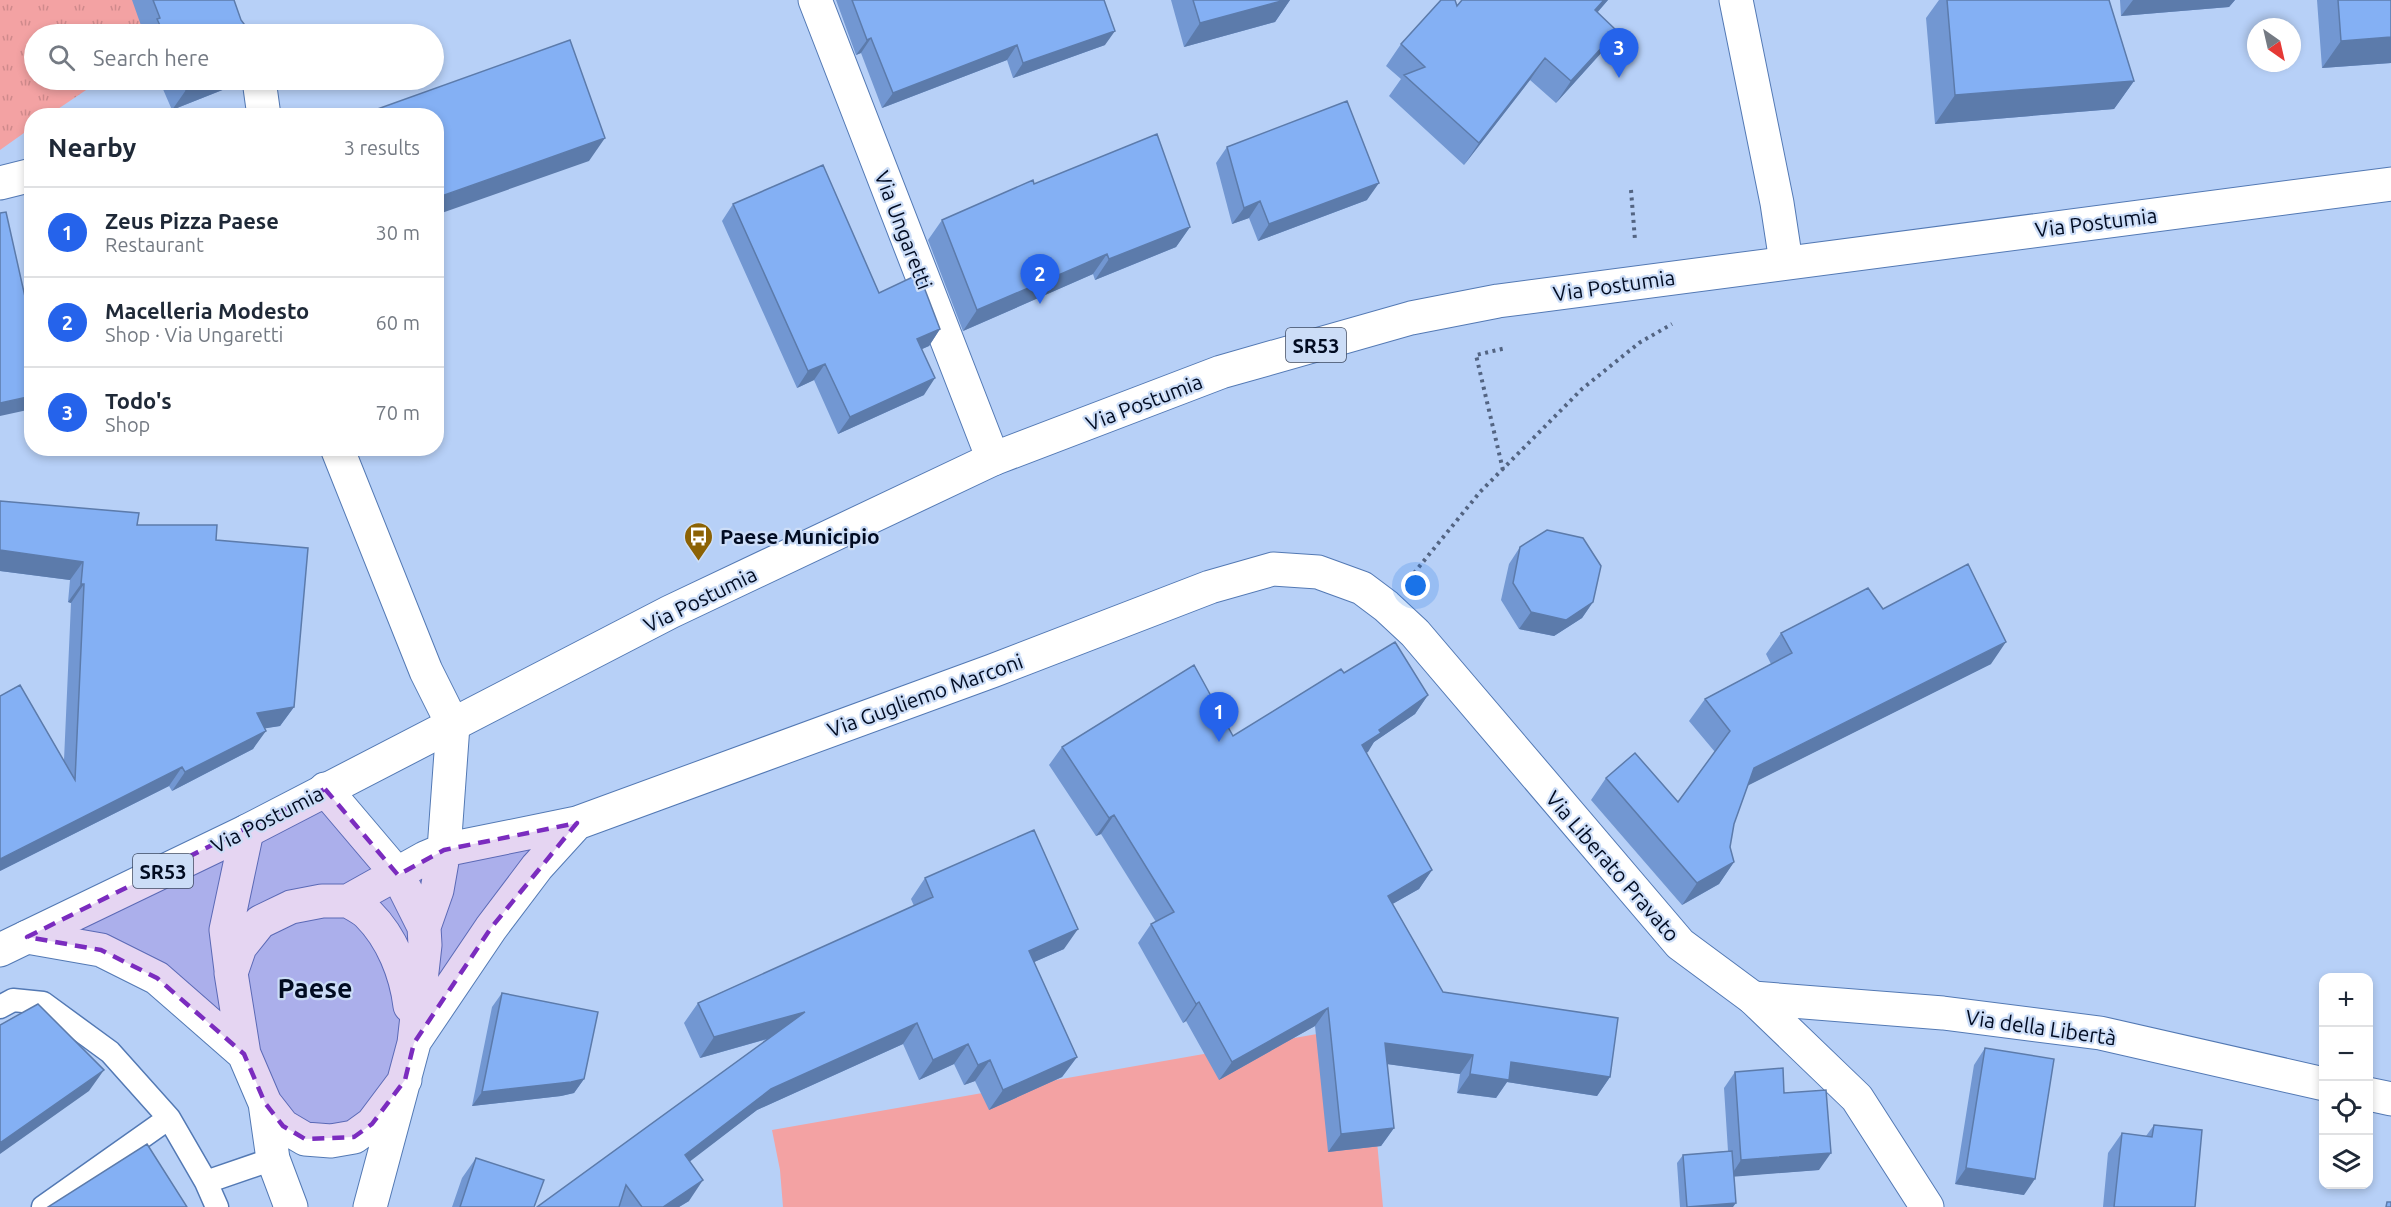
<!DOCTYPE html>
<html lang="en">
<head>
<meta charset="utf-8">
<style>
  body { margin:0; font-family:Ubuntu,sans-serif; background:#f2f2f3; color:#1f2937 }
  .controls { position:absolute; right:18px; bottom:18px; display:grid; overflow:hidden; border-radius:12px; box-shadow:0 3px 9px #0003 }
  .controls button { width:54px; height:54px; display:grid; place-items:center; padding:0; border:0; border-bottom:2px solid #e0e1e3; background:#fff; color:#1f2937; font:30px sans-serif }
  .compass { position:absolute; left:2247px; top:18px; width:54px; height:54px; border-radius:50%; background:#fff; box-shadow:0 3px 9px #0003; rotate:146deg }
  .you { position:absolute; left:1416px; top:586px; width:21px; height:21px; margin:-15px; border:4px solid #fff; border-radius:50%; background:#1a73e8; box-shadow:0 0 0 9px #1a73e833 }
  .badge { display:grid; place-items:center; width:39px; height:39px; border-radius:50%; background:#2563eb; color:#fff; font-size:20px; font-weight:700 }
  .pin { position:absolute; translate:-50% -50px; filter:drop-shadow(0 2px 3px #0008) }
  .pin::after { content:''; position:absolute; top:32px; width:21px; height:18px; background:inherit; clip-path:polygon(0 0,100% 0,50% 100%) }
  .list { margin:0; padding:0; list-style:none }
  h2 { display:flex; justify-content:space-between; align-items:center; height:78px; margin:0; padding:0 24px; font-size:26px }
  h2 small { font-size:20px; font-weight:400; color:#747a83 }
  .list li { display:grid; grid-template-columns:39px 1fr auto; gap:18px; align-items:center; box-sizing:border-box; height:90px; padding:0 24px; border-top:2px solid #e0e1e3 }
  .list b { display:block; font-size:22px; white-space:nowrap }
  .list p { margin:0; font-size:20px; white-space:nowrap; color:#747a83 }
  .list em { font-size:20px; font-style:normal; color:#747a83 }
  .icon { flex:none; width:33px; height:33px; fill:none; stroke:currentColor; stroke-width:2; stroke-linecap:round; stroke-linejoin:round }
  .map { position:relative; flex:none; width:2391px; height:1207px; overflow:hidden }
  .search { position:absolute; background:#fff; box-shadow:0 3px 9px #0003; left:24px; top:24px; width:420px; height:66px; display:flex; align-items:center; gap:15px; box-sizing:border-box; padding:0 21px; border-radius:33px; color:#747a83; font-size:22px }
  .panel { position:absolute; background:#fff; box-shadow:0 3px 9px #0003; left:24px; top:108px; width:420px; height:348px; border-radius:24px }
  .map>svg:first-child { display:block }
  .park { fill:url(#park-tufts) }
  .pitch { fill:#f3a2a3 }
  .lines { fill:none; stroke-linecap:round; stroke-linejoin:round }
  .lane-casing { stroke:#5379b4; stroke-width:25 }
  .street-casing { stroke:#5379b4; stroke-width:35 }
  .secondary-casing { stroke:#5379b4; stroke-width:35 }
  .primary-casing { stroke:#5379b4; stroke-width:35 }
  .path { stroke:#536482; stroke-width:4; stroke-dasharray:3 4.5; stroke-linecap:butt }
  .lane { stroke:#fff; stroke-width:22 }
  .street { stroke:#fff; stroke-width:33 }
  .secondary { stroke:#fff; stroke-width:33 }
  .primary { stroke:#fff; stroke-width:33 }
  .wall { fill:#7297d2 }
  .shaded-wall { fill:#5c7bab }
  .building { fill:#84b0f4; stroke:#5c7bab; stroke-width:1.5 }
  .marked { fill:#7b2cbf; fill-opacity:0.2; stroke:#7b2cbf; stroke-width:4.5; stroke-dasharray:12 8; stroke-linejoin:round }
  .labels { text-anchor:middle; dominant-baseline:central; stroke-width:4.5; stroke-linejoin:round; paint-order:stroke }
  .shield { fill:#ccddf7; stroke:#3e4a61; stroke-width:1.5 }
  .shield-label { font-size:20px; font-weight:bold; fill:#010b21 }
  .street-label { font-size:21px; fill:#010b21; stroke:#ccddf7 }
  .poi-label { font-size:21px; font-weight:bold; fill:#010b21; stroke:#ccddf7; text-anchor:start }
  .district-label { font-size:27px; font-weight:bold; fill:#010b21; stroke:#ccddf7 }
</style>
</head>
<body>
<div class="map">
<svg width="2391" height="1207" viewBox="0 0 2391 1207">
  <defs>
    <pattern id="park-tufts" width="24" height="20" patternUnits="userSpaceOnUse" patternTransform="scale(1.5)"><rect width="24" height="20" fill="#f3a2a3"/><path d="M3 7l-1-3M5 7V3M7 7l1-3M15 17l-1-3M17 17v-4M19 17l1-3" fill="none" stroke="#cf8a8c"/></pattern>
  </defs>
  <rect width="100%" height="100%" fill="#b7d0f7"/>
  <!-- park -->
  <path class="park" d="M0,0H193L166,34H34V80H101L49,115L32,116L31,128L0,150Z"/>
  <!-- pitch -->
  <path class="pitch" d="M1374,1024L1367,1031L1383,1207H783L780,1170L772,1130Z"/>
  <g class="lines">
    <defs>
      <path id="lane" d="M0,1007L13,1000L43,1003L110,1052L169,1118L206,1182L273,1159
        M206,1182L217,1207
        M43,1207L169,1118"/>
      <path id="street" d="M815,0L993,459
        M259,80L264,116
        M1753,998L1943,1013L2100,1033L2324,1084
        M2368,1094L2391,1099"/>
      <path id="secondary" d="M1736,0L1777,203L1786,262
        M0,183L32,175
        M337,448L426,671L453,725L444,850L437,890L424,927
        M325,789L398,875L424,927L425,945L414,1043L370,1207
        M348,901C355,905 363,909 368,914C392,938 406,973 410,1006
        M27,937L101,950L157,978L244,1054
        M231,970L226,930L247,831
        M416,1039L491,928L537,867L577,823
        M405,1080L372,1124L354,1137L331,1141L305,1139L283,1126L265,1103L244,1054L231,973L240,947L260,922L291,907L322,901H348L425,858L444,850L577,823L992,671L1210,587L1273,569L1318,572L1362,588L1386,606L1415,633L1680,944L1753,998L1857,1098L1927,1207
        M265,1103L273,1159L291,1207"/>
      <path id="primary" d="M0,950L247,831L670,612L993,459L1221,372L1411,318L1498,301L2391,184"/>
    </defs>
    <!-- lane casing -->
    <use href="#lane" class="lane-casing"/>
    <!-- street casing -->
    <use href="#street" class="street-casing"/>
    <!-- secondary casing -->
    <use href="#secondary" class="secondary-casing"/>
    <!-- primary casing -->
    <use href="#primary" class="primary-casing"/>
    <!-- path -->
    <path class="path" d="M1631,190L1635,240
      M1503,470L1476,355L1506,348
      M1414,573L1480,492L1582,389L1639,343L1672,324"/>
    <!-- lane -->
    <use href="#lane" class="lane"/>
    <!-- street -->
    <use href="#street" class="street"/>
    <!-- secondary -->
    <use href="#secondary" class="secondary"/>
    <!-- primary -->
    <use href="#primary" class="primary"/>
  </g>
  <!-- wall -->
  <path class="wall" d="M132,0H234L241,20L250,34H144Z
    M836,0H1104L1105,45L1013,78L1007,60L882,108L861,53L856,55Z
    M1171,0H1290L1275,22L1184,47Z
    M1462,0H1608L1597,13L1617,31L1602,52L1556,103L1530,80L1464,165L1389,96L1401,79L1386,66L1401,44L1457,6Z
    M1939,0H2109L2134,81L2114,109L1935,124L1926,18Z
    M2120,0H2235L2229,7L2121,16Z
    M2317,0H2391V63L2322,68Z
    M159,80H243L240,83L172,110Z
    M1227,147L1367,200L1258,241L1249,218L1232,224L1216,163Z
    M1034,184L1190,227L1176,247L1095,280L1093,274L963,331L928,240L942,220Z
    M733,204L879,293L940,329L929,346L922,349L924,395L838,434L814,380L797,388L722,221Z
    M0,501L216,540L294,707L280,726L265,728L253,749L172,791L169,786L0,871L64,760L71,603L68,602L70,580L0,571Z
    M1520,547L1593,602L1582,618L1554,636L1519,629L1501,600L1509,564Z
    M1883,609L1991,664L1748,785L1734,824L1730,847L1734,862L1719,884L1682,905L1591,800L1606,778L1678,802L1715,752L1689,721L1705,699L1771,664L1766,654L1781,633Z
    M1344,673L1428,695L1415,714L1374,742L1366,753L1432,870L1419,889L1392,904L1443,992L1610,1077L1597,1096L1507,1082L1496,1098L1457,1093L1460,1074L1387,1064L1394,1128L1381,1146L1328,1152L1315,1026L1219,1080L1186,1021L1183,1023L1138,943L1151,924L1156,922L1101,834L1096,836L1049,765L1062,747L1233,736Z
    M925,878L1064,949L1034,962L1077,1057L1062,1077L989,1110L975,1081L964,1085L954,1064L919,1080L903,1044L757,1110L689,1161V1201L679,1207H537L768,1039L700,1058L684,1023L698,1003L914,906L911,899Z
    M502,993L584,1079L574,1093L561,1096L472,1106L492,1007Z
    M1985,1048L2024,1195L1955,1184L1974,1065Z
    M1735,1072L1819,1170L1734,1176L1733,1207H1680L1677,1163L1683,1155L1728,1151L1724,1088Z
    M2154,1125L2195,1207H2103L2108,1153L2122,1133L2146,1136Z
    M476,1158L534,1207H452L462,1178Z"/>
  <!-- shaded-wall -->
  <path class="shaded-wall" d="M1285,0H1290L1275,22L1184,47L1200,23Z
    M1604,0H1608L1580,32L1595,10Z
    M2133,0H2235L2229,7L2121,16Z
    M1115,31L1105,45L1013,78L1023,63Z
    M1617,31L1602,52L1556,103L1571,81Z
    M2391,37V63L2322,68L2341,41Z
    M871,38L861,53L856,55L867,40Z
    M1017,45L1007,60L882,108L893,93Z
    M1545,58L1530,80L1464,165L1479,143Z
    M213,80H243L240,83L172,110L186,90Z
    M2134,81L2114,109L1935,124L1955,95Z
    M605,138L589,161L436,215V198Z
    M1379,183L1367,200L1258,241L1269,224Z
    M1260,201L1249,218L1232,224L1244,208Z
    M1190,227L1176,247L1095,280L1109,259Z
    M1107,254L1093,274L963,331L977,310Z
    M940,329L929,346L906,356L917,339Z
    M825,364L814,380L797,388L808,371Z
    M935,378L924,395L838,434L850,417Z
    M32,396V409L0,416V403Z
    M0,550L83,562L70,580L0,571Z
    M81,584H84L71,603L68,602Z
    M1593,602L1582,618L1554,636L1519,629L1531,612Z
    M2006,642L1991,664L1739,790L1754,768Z
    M1428,695L1415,714L1374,742L1368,752L1349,764L1362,745L1379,730Z
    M294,707L280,726L244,732L257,713Z
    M266,731L253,749L172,791L185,772Z
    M182,767L169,786L0,871V859Z
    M1114,815L1101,834L1096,836L1109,818Z
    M1734,862L1719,884L1682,905L1697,883Z
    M1432,870L1419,889L1375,914L1388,896Z
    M1078,929L1064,949L1014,971L1029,951Z
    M1199,1002L1186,1021L1183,1023L1196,1004Z
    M1328,1008L1315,1026L1219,1080L1232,1062Z
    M805,1012L791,1032L700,1058L714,1037Z
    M917,1023L903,1044L757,1110L671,1176L685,1155L771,1089Z
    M1385,1043L1473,1055L1460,1074L1372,1062Z
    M968,1044L954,1064L919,1080L933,1060Z
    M1077,1057L1062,1077L989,1110L1003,1090Z
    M990,1060L975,1081L964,1085L978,1065Z
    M1511,1062L1610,1077L1597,1096L1507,1082L1496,1098L1457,1093L1470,1074Z
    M104,1070L89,1091L0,1154V1143Z
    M584,1079L574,1093L561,1096L472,1106L482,1092Z
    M1394,1128L1381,1146L1328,1152L1341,1134Z
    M1831,1153L1819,1170L1730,1177L1741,1160Z
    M1966,1168L2035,1179L2024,1195L1955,1184Z
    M703,1180L689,1201L679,1207H663Z
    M1736,1203L1733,1207H1688Z"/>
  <!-- building -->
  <path class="building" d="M153,0H234L241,20L247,28L250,34H164L157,19L160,18Z
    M852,0H1104L1115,31L1023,63L1017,45L893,93L871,38L867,40Z
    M1193,0H1285L1200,23Z
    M1441,0H1455L1457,6L1462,0H1604L1595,10L1617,31L1571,81L1545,58L1479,143L1404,75L1425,67L1401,44Z
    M1947,0H2109L2134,81L1955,95Z
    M2338,0H2391V37L2341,41Z
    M570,40L605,138L436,198V116H358Z
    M182,80H213L186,90Z
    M1347,101L1379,183L1269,224L1260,201L1244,208L1227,147Z
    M1157,134L1190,227L1109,259L1107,254L977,310L942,220L1033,180L1034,184Z
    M823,165L879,293L919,274L940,329L917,339L935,378L850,417L825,364L808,371L733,204Z
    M6,212L32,328V396L0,403V213Z
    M0,501L139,513L137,525H217L216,540L308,548L294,707L257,713L266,731L185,772L182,767L0,859V696L20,685L75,780L84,584H81L83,562L0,550Z
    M1547,530L1583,538L1601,566L1593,602L1566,620L1531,612L1513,583L1520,547Z
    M1968,564L2006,642L1754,768L1734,824L1730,847L1734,862L1697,883L1606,778L1635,753L1678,802L1730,731L1705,699L1792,653L1781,633L1868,588L1883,609Z
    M1395,642L1428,695L1379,730L1381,733L1362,745L1432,870L1388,896L1443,992L1618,1018L1610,1077L1511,1062L1509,1080L1470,1074L1473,1055L1385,1043L1394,1128L1341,1134L1328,1008L1232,1062L1199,1002L1196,1004L1151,924L1174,912L1114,815L1109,818L1062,747L1194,665L1233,736L1341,669L1344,673Z
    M1034,830L1078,929L1029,951L1077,1057L1003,1090L990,1060L978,1065L968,1044L933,1060L917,1023L771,1089L685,1155L703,1180L663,1207H642L626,1185L619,1207H537L805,1012L714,1037L698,1003L933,897L925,878Z
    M502,993L598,1012L584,1079L571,1082L482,1092Z
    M38,1004L104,1070L0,1143V1025Z
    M1985,1048L2054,1059L2035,1179L1966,1168Z
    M1783,1068L1784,1093L1826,1090L1831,1153L1741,1160L1735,1072Z
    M2154,1125L2202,1130L2195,1207H2114L2122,1133L2152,1137Z
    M147,1144L187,1207H48Z
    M1732,1151L1736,1203L1687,1207L1683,1155Z
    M476,1158L544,1180L534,1207H460Z
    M2387,1202H2391V1207H2386Z"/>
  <!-- marked area -->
  <path class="marked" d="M325,789L398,875L444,850L577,823L491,928L414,1043L405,1080L372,1124L354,1137L305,1139L283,1126L265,1103L244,1054L157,978L101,950L27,937Z"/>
  <!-- icons -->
  <defs>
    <symbol id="bus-pin" viewBox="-11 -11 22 30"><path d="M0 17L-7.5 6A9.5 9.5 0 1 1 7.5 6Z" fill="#8c6204" stroke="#ccddf7"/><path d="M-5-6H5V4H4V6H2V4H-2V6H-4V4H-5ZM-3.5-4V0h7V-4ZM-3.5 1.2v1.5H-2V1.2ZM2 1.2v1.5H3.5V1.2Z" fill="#fff"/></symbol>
  </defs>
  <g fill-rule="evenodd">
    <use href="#bus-pin" x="682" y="520" width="33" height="45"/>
  </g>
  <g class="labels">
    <!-- shield labels -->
    <g class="shield">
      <rect x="1286" y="328" width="60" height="34" rx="4.5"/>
      <rect x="133" y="854" width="60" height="34" rx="4.5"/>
    </g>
    <g class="shield-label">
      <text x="1316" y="345">SR53</text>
      <text x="163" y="871">SR53</text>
    </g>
    <!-- street labels -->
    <g class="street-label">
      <text transform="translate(2096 222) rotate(-7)">Via Postumia</text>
      <text transform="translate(904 230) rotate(69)">Via Ungaretti</text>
      <text transform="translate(1614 285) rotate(-8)">Via Postumia</text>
      <text transform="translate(1144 402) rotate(-21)">Via Postumia</text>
      <text transform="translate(700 599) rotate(-26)">Via Postumia</text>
      <text transform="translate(925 695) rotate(-20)">Via Gugliemo Marconi</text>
      <text transform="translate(267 819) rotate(-27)">Via Postumia</text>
      <text transform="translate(1613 866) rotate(49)">Via Liberato Pravato</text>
      <text transform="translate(2041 1027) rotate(8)">Via della Libertà</text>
    </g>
    <!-- poi labels -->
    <g class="poi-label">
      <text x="720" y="536">Paese Municipio</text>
    </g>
    <!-- district labels -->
    <g class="district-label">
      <text x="315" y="988">Paese</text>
    </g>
  </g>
</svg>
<div class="controls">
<button>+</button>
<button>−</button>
<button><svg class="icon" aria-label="locate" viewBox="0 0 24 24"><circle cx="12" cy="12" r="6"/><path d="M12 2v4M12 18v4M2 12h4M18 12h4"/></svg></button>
<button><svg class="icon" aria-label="layers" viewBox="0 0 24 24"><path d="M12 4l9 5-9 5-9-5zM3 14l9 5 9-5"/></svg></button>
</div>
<svg class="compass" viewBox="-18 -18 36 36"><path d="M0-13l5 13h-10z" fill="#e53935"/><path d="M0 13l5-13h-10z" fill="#747a83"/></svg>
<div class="you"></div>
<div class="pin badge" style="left:1219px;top:742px">1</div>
<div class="pin badge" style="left:1040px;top:304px">2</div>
<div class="pin badge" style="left:1619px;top:78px">3</div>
<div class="search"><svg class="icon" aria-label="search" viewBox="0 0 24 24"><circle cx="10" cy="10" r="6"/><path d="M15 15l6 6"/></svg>Search here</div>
<section class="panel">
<h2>Nearby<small>3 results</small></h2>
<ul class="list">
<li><span class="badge">1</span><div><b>Zeus Pizza Paese</b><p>Restaurant</p></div><em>30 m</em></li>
<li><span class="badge">2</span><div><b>Macelleria Modesto</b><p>Shop · Via Ungaretti</p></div><em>60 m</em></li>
<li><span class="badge">3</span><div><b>Todo's</b><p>Shop</p></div><em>70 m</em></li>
</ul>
</section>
</div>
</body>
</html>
